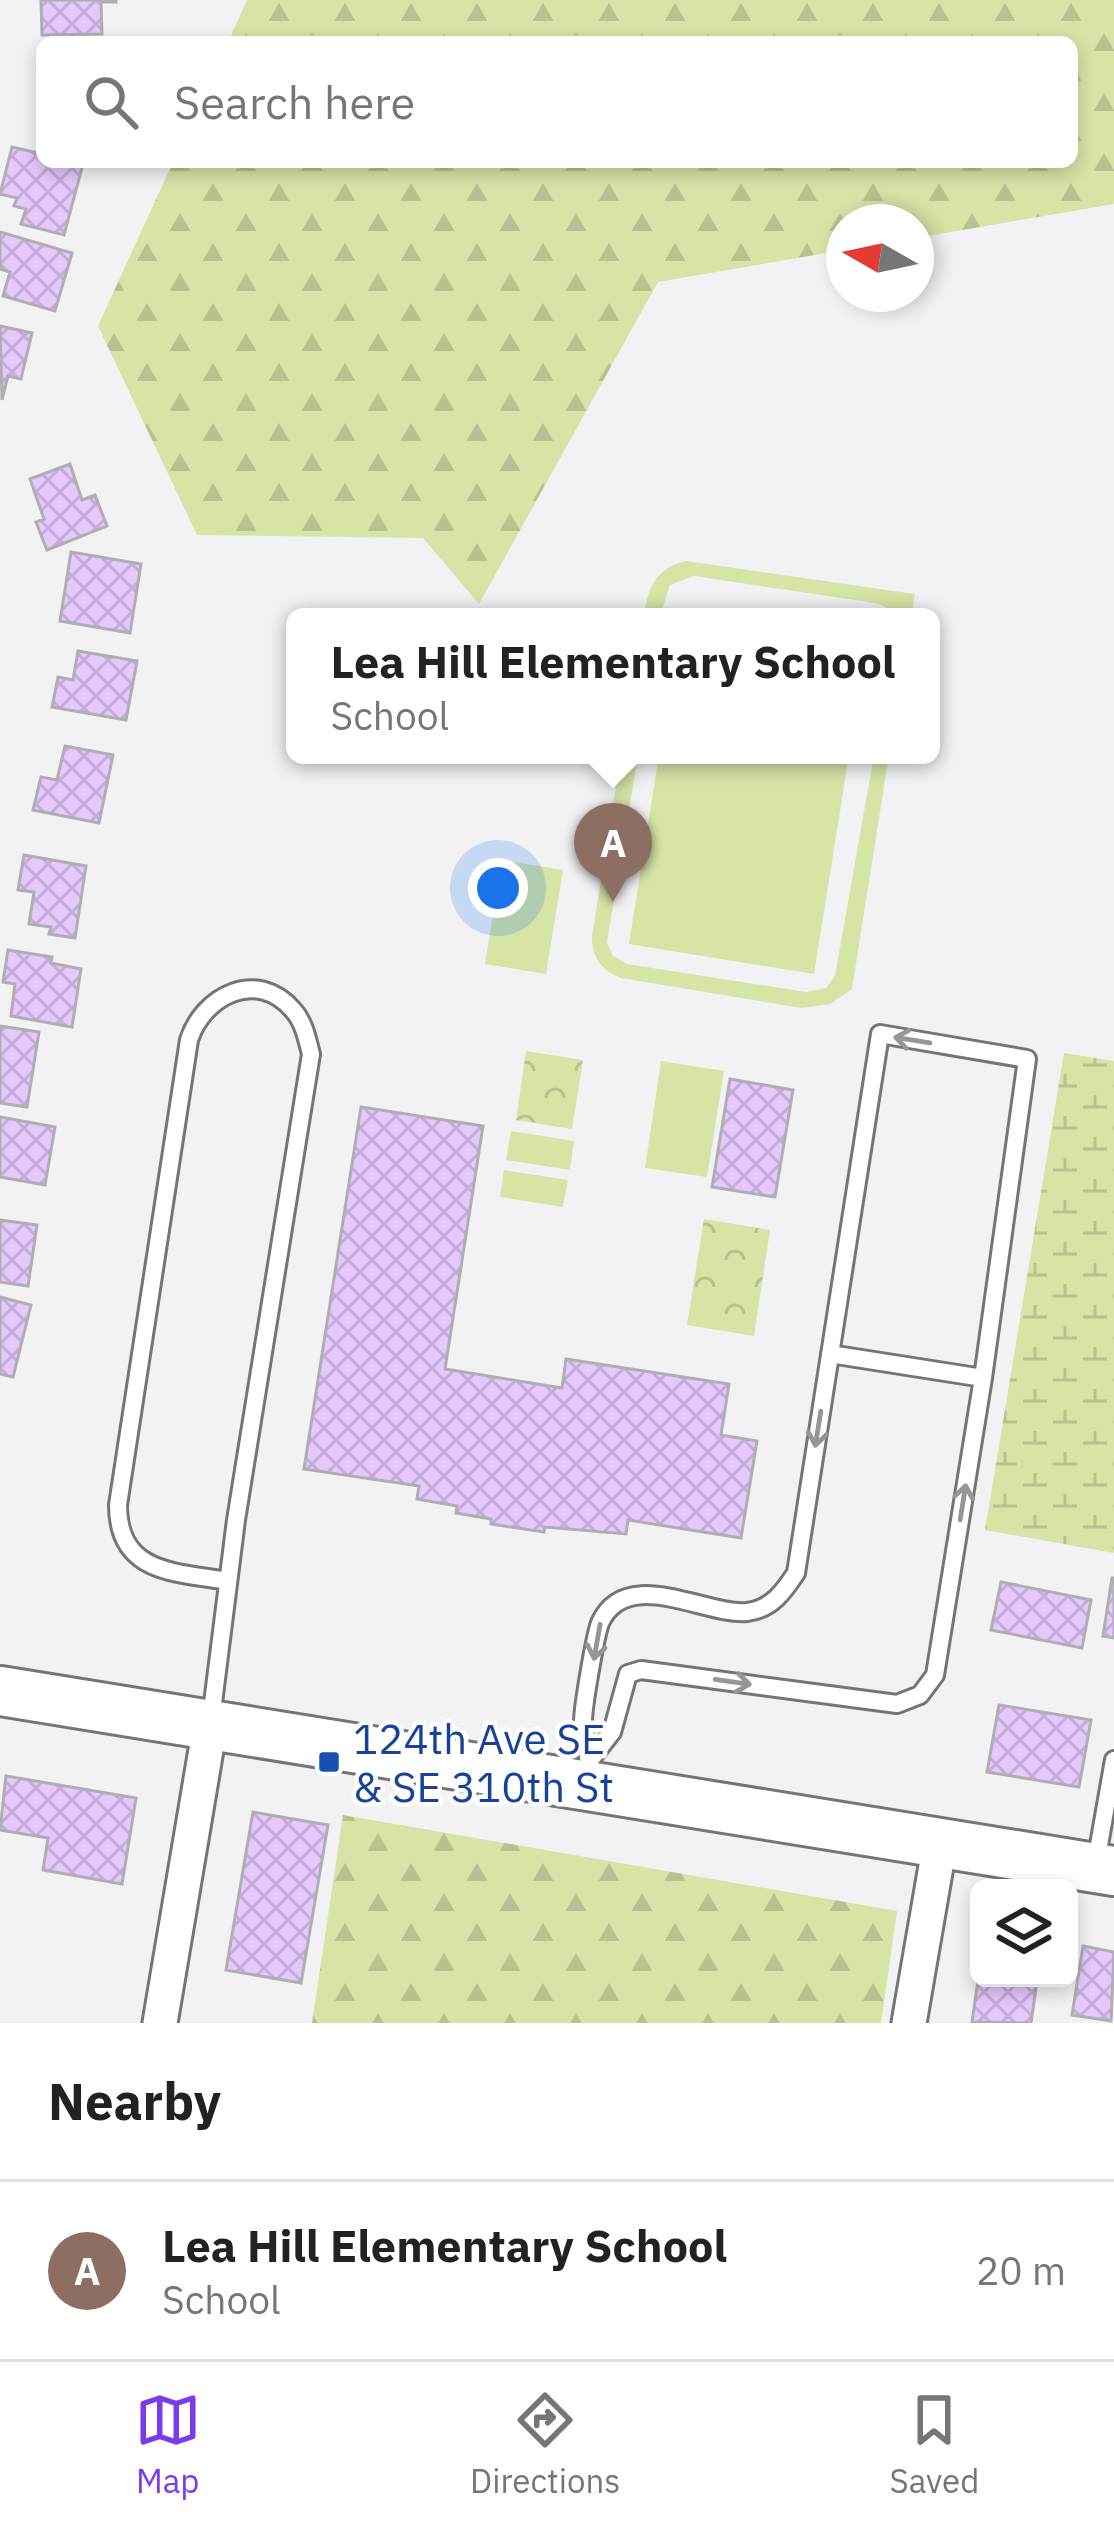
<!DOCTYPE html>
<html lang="en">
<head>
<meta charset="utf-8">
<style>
  body { margin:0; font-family:"IBM Plex Sans",sans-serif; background:#f6f6f6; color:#222 }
  .controls { position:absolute; right:36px; bottom:36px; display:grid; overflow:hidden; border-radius:18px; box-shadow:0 6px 18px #0003 }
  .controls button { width:108px; height:108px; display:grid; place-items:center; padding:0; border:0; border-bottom:3px solid #e0e0e0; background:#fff; color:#222; font:60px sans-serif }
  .compass { position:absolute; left:826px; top:204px; width:108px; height:108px; border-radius:50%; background:#fff; box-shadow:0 6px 18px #0003; rotate:279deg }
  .you { position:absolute; left:498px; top:888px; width:42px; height:42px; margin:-30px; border:9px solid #fff; border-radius:50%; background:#1a73e8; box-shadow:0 0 0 18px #1a73e833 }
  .badge { display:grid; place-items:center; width:78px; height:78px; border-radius:50%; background:#7c3aed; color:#fff; font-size:39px; font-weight:700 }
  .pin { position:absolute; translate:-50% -99px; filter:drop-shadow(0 3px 6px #0008) }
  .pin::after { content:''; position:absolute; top:63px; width:42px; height:36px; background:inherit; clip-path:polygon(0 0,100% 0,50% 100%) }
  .popup { position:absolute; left:286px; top:608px; width:654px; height:156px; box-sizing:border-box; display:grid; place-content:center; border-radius:18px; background:#fff; filter:drop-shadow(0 3px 9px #0005); font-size:39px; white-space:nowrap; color:#767676 }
  .popup b { font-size:45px; color:#222 }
  .popup::after { content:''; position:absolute; left:50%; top:100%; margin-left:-24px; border:24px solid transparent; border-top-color:#fff }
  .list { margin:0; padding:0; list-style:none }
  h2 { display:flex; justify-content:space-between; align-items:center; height:156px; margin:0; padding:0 48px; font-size:51px }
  h2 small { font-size:39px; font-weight:400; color:#767676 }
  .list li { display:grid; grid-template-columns:78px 1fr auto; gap:36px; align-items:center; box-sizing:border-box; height:180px; padding:0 48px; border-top:3px solid #e0e0e0 }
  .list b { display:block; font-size:45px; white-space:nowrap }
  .list p { margin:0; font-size:39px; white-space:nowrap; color:#767676 }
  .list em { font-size:39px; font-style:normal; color:#767676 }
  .icon { flex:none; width:66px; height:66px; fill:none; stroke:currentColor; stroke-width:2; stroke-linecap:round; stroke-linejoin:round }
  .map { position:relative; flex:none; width:1114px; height:2023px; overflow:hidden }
  .search { position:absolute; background:#fff; box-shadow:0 6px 18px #0003; left:36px; right:36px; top:36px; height:132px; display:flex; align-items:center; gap:30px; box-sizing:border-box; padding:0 42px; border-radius:18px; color:#767676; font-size:45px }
  .sheet { height:336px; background:#fff }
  nav { display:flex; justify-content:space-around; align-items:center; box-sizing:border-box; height:168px; border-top:3px solid #e0e0e0; background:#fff; font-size:33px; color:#767676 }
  nav a { display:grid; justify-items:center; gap:6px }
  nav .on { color:#7c3aed }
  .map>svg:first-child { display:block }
  .grass { fill:#d6e4a6 }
  .forest { fill:url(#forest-firs) }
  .wetland { fill:url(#wetland-marsh) }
  .park { fill:url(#park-crowns) }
  .building { fill:url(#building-cross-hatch); stroke:#afaeb1; stroke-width:3 }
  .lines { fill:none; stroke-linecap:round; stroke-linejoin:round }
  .lane-casing { stroke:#757577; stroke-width:22 }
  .street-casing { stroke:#757577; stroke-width:39 }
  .secondary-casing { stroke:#757577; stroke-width:54 }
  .lane { stroke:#fff; stroke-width:16 }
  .street { stroke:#fff; stroke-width:33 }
  .secondary { stroke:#fff; stroke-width:48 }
  .oneway { stroke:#969697 }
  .transit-dot { fill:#1a4fb4; stroke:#fff; stroke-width:4.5 }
  .labels { text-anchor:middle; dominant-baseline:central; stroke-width:9; stroke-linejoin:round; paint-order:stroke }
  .transit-label { font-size:42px; fill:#164399; stroke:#fff; text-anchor:start }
</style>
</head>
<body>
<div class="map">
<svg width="1114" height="2023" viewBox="0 0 1114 2023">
  <defs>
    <pattern id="forest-firs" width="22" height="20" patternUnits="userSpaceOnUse" patternTransform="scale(3)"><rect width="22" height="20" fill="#d6e4a6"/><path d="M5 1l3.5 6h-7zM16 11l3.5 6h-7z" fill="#b7c38e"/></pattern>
    <pattern id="wetland-marsh" width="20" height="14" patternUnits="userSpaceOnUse" patternTransform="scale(3)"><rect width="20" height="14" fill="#d6e4a6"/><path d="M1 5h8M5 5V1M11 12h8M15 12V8" fill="none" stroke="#b7c38e"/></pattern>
    <pattern id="park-crowns" width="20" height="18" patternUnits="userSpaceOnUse" patternTransform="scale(3)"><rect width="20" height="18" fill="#d6e4a6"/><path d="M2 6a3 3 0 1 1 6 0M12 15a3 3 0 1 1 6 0" fill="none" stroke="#b7c38e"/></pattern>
    <pattern id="building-cross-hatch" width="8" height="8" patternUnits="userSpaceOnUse" patternTransform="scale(3)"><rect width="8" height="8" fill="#e5c9fe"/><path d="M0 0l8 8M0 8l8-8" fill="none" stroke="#c4acd9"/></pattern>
  </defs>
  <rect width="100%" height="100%" fill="#f2f2f5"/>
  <!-- grass -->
  <path class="grass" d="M686,561L915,594L911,617H892L884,606L875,603L694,576L670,585L660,617H644C648,588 655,568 686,561Z
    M621,755H638L607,942L612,955L627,964L806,992L826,988L835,976L874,755H889L852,989L830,1004L801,1008L621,978C602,971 591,957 592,936Z
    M659,755H849L814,974L629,944Z
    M502,860L563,870L546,974L485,964Z
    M661,1061L724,1071L707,1177L645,1168Z
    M511,1131L574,1141L570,1170L506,1160Z
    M504,1170L568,1180L563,1207L500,1197Z"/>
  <!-- forest -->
  <path class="forest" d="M247,0H1114V204L916,238V222H844V250L658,282L479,604L423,538L197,535L98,326L173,162H1072V42H228Z
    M343,1815L897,1911L881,2023H312Z"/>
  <!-- wetland -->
  <path class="wetland" d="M1064,1053L1114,1061V1553L985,1530Z"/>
  <!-- park -->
  <path class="park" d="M526,1051L583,1060L572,1129L516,1120Z
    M704,1219L770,1230L754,1336L687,1325Z"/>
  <!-- building -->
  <path class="building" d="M41,0H116V2H101L102,34L42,35Z
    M12,147L42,154V162L83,164L64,235L21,224L26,209L14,206L17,198L0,194Z
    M0,232L72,253L55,311L3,296L10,272L0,269Z
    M0,326L32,333L21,379L8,376L2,400Z
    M70,464L82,500L95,495L107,526L47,550L36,522L44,519L30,479Z
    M71,552L141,564L130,633L60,621Z
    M78,651L137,661L126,720L52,707L58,677L73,680Z
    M65,746L113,755L99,823L33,810L41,777L57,780Z
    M24,855L86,866L75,938L49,934L51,927L29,924L34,892L18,890Z
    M8,950L52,957L51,963L81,969L72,1027L11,1016L15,984L3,982Z
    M0,1026L39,1032L27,1107L0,1103Z
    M730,1079L793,1090L775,1197L712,1187Z
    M361,1107L483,1126L445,1369L562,1388L566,1359L729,1384L721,1435L757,1441L741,1538L628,1520L626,1534L545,1527L544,1532L491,1524V1519L456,1513L457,1506L417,1499L419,1486L304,1469Z
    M0,1117L55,1127L45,1185L0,1177Z
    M0,1220L37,1225L28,1286L0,1282Z
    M0,1297L31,1305L13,1377L0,1374Z
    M1112,1578H1114V1638L1103,1636Z
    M1001,1582L1091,1600L1082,1648L991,1630Z
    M999,1705L1091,1720L1079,1787L987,1772Z
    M6,1776L136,1798L122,1884L43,1870L48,1838L0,1830Z
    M253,1812L328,1825L301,1983L226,1970Z
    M1083,1946L1114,1952L1111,2021L1072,2015Z
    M979,1973V1978L1037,1981L1031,2023L972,2022Z"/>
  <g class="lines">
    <defs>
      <path id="lane" d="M830,1354L983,1378
        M211,1719L236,1520L311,1054C307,1039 304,1022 293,1010C257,968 203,996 189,1040L118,1505C118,1574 175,1572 228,1581
        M588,1780C591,1759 585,1745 583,1725C582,1711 595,1637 600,1623C626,1565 706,1616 747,1612C772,1609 784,1591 796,1573L880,1034L1027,1059L983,1378L935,1675L920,1695L897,1704L641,1670L628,1674L612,1732L591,1759
        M1096,1862L1114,1760"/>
      <path id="street" d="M160,2023L210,1726
        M909,2023L940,1843"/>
      <path id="secondary" d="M0,1691L1114,1871"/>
    </defs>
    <!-- lane casing -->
    <use href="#lane" class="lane-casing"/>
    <!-- street casing -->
    <use href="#street" class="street-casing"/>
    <!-- secondary casing -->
    <use href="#secondary" class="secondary-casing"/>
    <!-- lane -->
    <use href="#lane" class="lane"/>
    <!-- street -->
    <use href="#street" class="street"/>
    <!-- secondary -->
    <use href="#secondary" class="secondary"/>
  </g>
  <!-- one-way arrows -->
  <defs><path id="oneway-shaft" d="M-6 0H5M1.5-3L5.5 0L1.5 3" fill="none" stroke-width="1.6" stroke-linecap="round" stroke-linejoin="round" transform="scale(3)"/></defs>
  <g class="oneway">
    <use href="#oneway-shaft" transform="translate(912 1040) rotate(-171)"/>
    <use href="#oneway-shaft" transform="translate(818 1429) rotate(99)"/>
    <use href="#oneway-shaft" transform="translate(963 1502) rotate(-81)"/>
    <use href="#oneway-shaft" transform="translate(597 1642) rotate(100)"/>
    <use href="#oneway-shaft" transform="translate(733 1682) rotate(8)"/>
  </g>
  <!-- markers -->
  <rect class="transit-dot" x="317" y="1750" width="24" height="24" rx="6"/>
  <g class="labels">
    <!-- transit labels -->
    <g class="transit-label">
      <text x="353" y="1738">124th Ave SE<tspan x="353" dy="48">&amp; SE 310th St</tspan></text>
    </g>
  </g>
</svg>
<div class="controls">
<button><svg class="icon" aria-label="layers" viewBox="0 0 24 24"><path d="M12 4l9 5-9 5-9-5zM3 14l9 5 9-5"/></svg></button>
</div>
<svg class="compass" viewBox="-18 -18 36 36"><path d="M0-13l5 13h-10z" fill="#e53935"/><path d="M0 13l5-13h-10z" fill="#767676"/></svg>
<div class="you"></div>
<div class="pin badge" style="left:613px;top:902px;background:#8d6e63">A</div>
<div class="popup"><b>Lea Hill Elementary School</b>School</div>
<div class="search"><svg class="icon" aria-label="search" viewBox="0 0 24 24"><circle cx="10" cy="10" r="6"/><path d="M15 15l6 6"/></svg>Search here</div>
</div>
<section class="sheet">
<h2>Nearby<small></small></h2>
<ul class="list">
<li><span class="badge" style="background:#8d6e63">A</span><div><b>Lea Hill Elementary School</b><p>School</p></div><em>20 m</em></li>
</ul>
</section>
<nav>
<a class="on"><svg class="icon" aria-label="map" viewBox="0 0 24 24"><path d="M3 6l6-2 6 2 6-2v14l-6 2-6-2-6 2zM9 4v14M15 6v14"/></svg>Map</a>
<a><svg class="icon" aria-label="directions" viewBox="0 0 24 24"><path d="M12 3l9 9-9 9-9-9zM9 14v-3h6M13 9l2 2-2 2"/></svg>Directions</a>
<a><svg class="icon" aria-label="saved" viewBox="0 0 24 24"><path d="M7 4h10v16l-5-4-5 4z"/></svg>Saved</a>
</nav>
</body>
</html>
